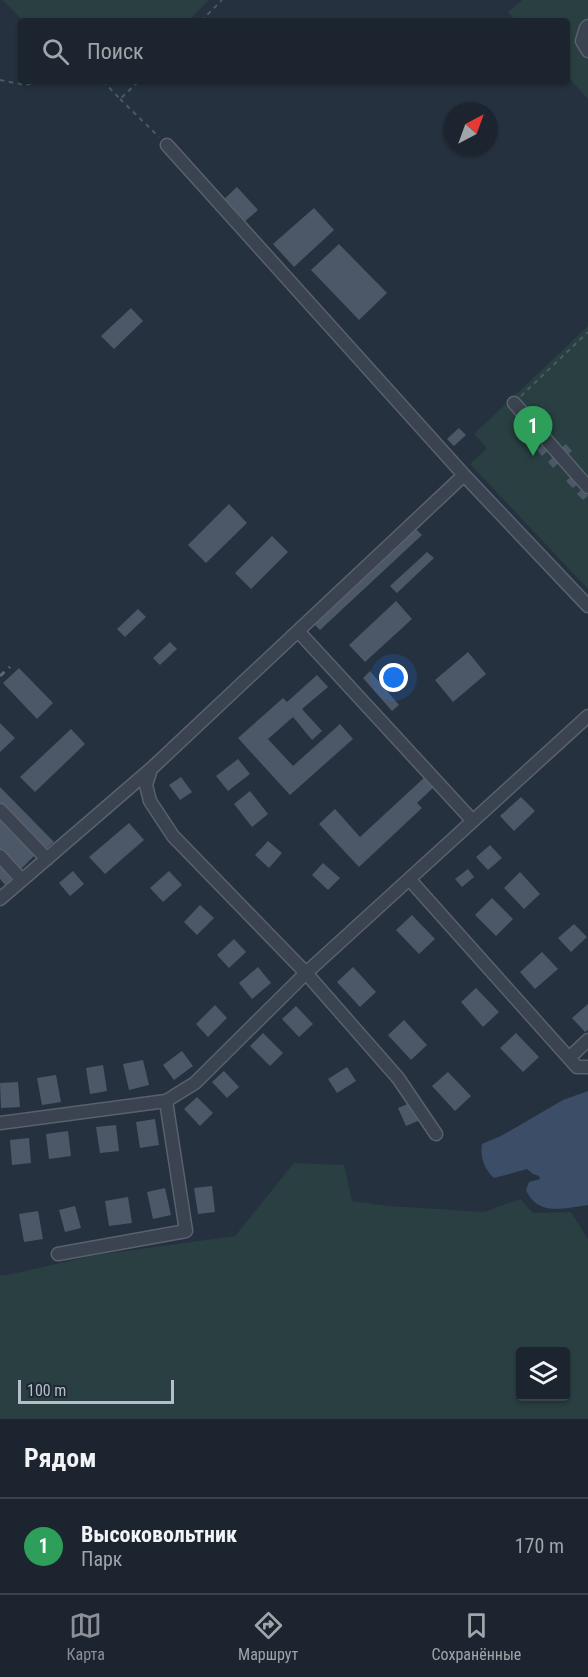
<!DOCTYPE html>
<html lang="ru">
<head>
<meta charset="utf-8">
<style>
  body { margin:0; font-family:"Roboto Condensed",sans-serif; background:#29313b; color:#f1f3f6 }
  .controls { position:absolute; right:18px; bottom:18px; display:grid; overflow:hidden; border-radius:6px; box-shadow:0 2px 4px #0004 }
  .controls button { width:54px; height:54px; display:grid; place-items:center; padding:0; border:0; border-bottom:2px solid #3a424b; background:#1c252f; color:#f1f3f6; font:30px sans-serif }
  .compass { position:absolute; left:444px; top:102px; width:54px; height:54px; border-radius:50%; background:#1c252f; box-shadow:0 2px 4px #0004; rotate:41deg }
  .scale { position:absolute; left:18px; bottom:15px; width:156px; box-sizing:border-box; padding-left:6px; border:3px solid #b7beca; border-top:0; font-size:16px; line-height:21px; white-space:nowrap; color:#b7beca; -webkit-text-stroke:4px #1f2835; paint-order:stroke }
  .you { position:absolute; left:394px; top:678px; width:21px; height:21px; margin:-15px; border:4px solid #fff; border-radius:50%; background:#1a73e8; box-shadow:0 0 0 9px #1a73e833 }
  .badge { display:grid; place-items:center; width:39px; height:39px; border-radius:50%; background:#8c9099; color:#fff; font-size:20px; font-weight:700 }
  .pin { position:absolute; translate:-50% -50px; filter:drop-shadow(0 2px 3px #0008) }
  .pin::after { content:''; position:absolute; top:32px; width:21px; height:18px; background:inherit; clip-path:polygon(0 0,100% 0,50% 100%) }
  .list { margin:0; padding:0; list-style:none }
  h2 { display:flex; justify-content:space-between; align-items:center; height:78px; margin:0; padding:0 24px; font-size:26px }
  h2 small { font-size:20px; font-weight:400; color:#a0a5aa }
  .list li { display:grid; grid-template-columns:39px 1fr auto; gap:18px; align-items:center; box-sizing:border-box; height:96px; padding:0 24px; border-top:2px solid #3a424b }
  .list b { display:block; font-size:22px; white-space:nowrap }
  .list p { margin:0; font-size:20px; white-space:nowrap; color:#a0a5aa }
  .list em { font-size:20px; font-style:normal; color:#a0a5aa }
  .icon { flex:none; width:33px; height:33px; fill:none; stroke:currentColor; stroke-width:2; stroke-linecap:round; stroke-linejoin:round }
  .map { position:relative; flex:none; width:588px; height:1419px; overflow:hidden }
  .search { position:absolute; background:#1c252f; box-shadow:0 2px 4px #0004; left:18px; right:18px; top:18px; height:66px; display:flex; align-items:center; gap:15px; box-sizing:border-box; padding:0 21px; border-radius:6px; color:#a0a5aa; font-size:22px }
  .sheet { height:174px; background:#1c252f }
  nav { display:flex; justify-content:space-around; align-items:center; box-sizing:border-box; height:84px; border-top:2px solid #3a424b; background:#1c252f; font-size:16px; color:#a0a5aa }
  nav a { display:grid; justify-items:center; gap:3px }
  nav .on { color:#8c9099 }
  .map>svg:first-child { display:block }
  .green { fill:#293f41; fill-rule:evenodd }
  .water { fill:#3c4e67 }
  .building { fill:#4c5868 }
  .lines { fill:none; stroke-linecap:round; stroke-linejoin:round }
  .minor-casing { stroke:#58616d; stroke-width:15 }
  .path { stroke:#485c5f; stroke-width:2; stroke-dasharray:4.5 4.5; stroke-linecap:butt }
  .minor { stroke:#3a434f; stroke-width:12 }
  .rail { stroke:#5c6776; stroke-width:3; stroke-dasharray:6 6; stroke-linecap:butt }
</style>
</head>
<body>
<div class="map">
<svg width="588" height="1419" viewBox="0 0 588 1419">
  <rect width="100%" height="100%" fill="#26313f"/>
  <!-- green -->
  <path class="green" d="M3,0H209L188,21H110L107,18L101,21H23Z
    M522,0H588V99L567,76V21H516L508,12Z
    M588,326V589L470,464L487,448L474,434Z
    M294,1163L344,1165L352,1201L389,1206L484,1212L520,1199L533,1213L571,1212L588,1239V1419H0V1275H7L97,1255L235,1236ZM520,1352H566V1396H520Z"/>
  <!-- water -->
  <path class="water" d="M588,1091V1205C564,1208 538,1217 526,1190L529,1182L540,1179L539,1176L533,1174L527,1169L494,1178C484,1169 480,1157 482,1144L501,1136L563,1100Z"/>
  <!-- building -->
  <path class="building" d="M237,187L258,210L243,223L222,201Z
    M314,208L334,230L294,267L273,244Z
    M339,244L387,293L359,320L311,270Z
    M131,308L143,321L114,349L101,336Z
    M459,428L466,435L454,446L447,439Z
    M532,431L538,439L531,445L524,438Z
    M543,444L548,451L542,456L537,450Z
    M566,444L572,451L566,456L560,449Z
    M554,456L560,462L553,468L548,462Z
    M572,476L579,483L573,488L566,481Z
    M583,488L588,496L583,500L577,494Z
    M229,504L247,523L206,563L188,545Z
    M416,529L422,535L320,630L314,624Z
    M272,536L288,552L251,589L235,573Z
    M427,552L434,558L397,593L390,586Z
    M396,601L412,619L365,662L349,645Z
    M138,609L146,617L125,637L117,629Z
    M170,642L177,649L160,665L153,658Z
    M468,652L486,674L453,702L435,680Z
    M19,668L53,703L37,719L3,683Z
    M370,671L399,705L392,711L363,678Z
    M317,675L328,687L302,709L322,731L312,740L293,717L268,739L293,766L340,724L353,739L290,795L238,738L283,698L287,702Z
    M0,723L15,738L0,752Z
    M71,729L85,744L35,792L20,777Z
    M238,759L250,774L228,791L216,776Z
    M426,776L435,786L417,803L422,808L359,867L319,824L335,809L360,837Z
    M181,777L192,792L180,800L169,785Z
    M0,787L54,842L46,849L0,803Z
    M250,791L268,814L252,827L234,804Z
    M521,797L535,811L514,831L500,816Z
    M0,817L35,855L19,871L0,851Z
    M129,823L144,840L105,874L89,857Z
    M268,841L282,853L269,868L255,855Z
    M490,845L502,858L488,870L476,857Z
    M0,862L15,878L6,886L0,879Z
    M323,863L340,878L328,890L312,875Z
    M468,869L474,877L462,887L455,879Z
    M73,871L84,884L70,896L59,883Z
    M169,871L182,885L163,902L150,888Z
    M520,872L540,894L524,909L504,888Z
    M492,898L513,919L496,936L475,915Z
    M200,905L214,918L197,935L184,922Z
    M412,915L435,939L419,954L396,930Z
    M574,924L587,937L571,952L558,938Z
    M234,939L246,952L229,968L217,955Z
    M542,952L558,969L535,989L520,972Z
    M258,967L271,983L252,999L239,983Z
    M353,967L376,992L360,1007L337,982Z
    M476,988L499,1012L483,1027L461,1002Z
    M588,1004V1030L585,1032L572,1018Z
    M215,1005L227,1018L208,1037L196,1024Z
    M296,1006L313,1024L299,1037L282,1019Z
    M404,1020L427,1045L411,1060L388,1035Z
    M263,1033L283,1053L270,1066L250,1046Z
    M516,1033L539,1057L523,1072L500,1048Z
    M182,1051L193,1066L174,1080L163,1065Z
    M143,1060L149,1085L129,1090L123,1064Z
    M103,1065L107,1091L90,1094L86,1068Z
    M347,1067L356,1081L337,1093L328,1079Z
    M224,1071L239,1087L227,1098L212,1082Z
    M448,1072L471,1096L455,1111L432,1086Z
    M56,1075L61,1102L42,1105L37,1078Z
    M18,1082L20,1107L1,1108L0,1083Z
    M197,1097L213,1113L200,1126L184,1109Z
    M410,1103L418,1121L406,1126L398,1108Z
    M155,1119L159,1145L140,1148L136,1122Z
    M116,1125L119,1151L100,1153L96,1127Z
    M68,1131L71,1156L49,1159L46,1134Z
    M29,1138L31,1163L12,1165L10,1140Z
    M212,1186L215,1212L198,1214L194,1188Z
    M165,1188L171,1215L153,1219L147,1192Z
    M128,1197L132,1223L109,1226L105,1201Z
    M75,1206L81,1228L65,1232L59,1210Z
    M38,1211L43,1239L24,1242L19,1214Z"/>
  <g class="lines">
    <defs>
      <path id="minor" d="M588,26L586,28L582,41L588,51
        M167,145L464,475L588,606
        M514,403L588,487
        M298,631L472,820
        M151,769L146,785L150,801L173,836L306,973L398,1078L436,1134
        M0,810L47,859
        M0,856L22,880
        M410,880L577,1067H588
        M0,899L152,768L464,475
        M569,1058L588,1040
        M0,1123L166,1101L195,1083L306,973L588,716
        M58,1254L186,1231L166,1101"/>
    </defs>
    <!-- minor casing -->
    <use href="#minor" class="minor-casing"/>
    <!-- path -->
    <path class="path" d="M201,21L222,0
      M0,80L25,85L43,81
      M103,81L120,99L139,81
      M120,99L159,137
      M521,396L588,332"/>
    <!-- minor -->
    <use href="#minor" class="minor"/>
    <!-- rail -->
    <path class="rail" d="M0,676L10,667"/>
  </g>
</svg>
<div class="controls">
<button><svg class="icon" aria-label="layers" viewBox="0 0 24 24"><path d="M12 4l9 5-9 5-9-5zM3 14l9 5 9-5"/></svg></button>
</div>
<svg class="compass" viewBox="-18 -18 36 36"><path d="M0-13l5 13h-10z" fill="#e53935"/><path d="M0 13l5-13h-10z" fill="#a0a5aa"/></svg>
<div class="scale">100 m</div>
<div class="you"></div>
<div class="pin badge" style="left:533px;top:456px;background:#2e9e5b">1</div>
<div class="search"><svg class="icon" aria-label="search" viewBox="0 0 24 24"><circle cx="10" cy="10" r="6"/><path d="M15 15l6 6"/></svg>Поиск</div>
</div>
<section class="sheet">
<h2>Рядом<small></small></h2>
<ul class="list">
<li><span class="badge" style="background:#2e9e5b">1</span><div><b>Высоковольтник</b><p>Парк</p></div><em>170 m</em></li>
</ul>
</section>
<nav>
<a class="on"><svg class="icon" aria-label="map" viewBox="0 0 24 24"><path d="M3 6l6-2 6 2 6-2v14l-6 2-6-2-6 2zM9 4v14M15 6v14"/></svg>Карта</a>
<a><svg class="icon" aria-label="directions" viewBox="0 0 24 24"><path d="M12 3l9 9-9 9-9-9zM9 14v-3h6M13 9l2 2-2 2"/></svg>Маршрут</a>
<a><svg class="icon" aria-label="saved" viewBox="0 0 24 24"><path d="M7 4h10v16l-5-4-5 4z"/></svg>Сохранённые</a>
</nav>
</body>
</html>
